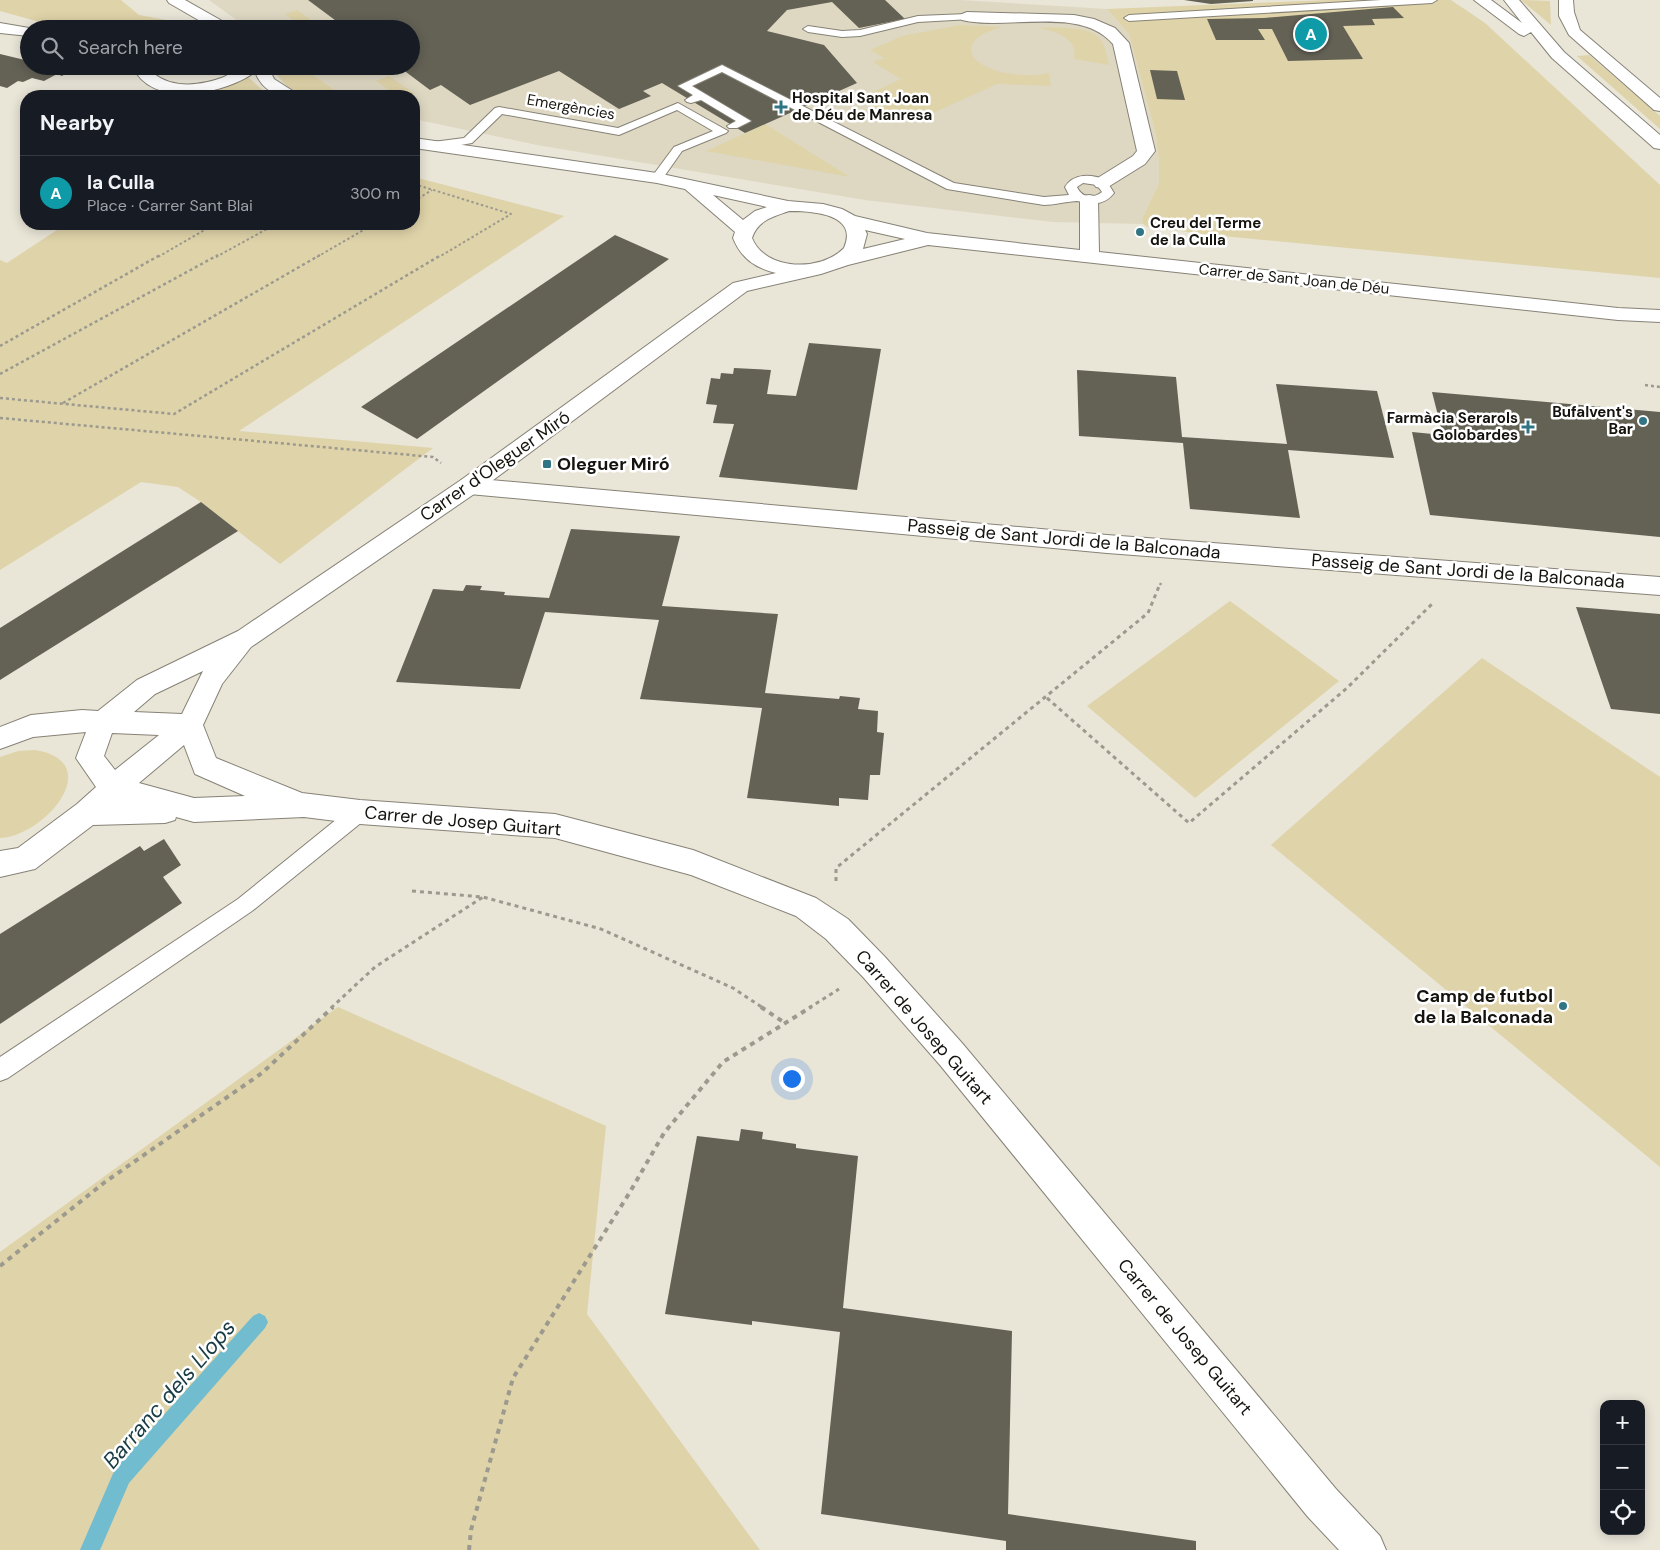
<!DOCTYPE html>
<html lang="en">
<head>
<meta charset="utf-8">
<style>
  body { margin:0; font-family:"DM Sans",sans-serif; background:#20242c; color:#f1f3f6 }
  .controls { position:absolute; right:15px; bottom:15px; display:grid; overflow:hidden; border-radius:10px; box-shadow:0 2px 12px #0003 }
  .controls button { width:45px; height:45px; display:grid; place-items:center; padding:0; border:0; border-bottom:1px solid #363941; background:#171b24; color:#f1f3f6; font:25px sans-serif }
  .you { position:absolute; left:791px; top:1078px; width:18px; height:18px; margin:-12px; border:4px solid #fff; border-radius:50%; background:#1a73e8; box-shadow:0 0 0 8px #1a73e833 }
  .badge { display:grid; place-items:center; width:32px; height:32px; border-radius:50%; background:#0b8043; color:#fff; font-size:16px; font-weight:700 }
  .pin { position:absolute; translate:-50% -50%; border:2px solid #fff; box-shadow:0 1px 5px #0006 }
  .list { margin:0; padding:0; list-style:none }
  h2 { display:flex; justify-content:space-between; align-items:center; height:65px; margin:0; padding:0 20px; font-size:21px }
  h2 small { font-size:16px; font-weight:400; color:#9ea1a6 }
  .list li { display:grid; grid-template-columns:32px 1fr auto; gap:15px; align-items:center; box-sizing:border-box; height:75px; padding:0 20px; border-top:1px solid #363941 }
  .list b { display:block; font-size:19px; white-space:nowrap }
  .list p { margin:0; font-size:16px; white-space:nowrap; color:#9ea1a6 }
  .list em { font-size:16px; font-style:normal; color:#9ea1a6 }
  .icon { flex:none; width:28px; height:28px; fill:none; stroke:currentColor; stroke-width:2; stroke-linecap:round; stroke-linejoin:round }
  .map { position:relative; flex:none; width:1660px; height:1550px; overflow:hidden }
  .search { position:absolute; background:#171b24; box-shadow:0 2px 12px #0003; left:20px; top:20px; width:400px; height:55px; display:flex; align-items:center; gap:12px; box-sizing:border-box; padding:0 18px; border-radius:28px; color:#9ea1a6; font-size:19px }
  .panel { position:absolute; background:#171b24; box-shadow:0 2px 12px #0003; left:20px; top:90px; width:400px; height:140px; border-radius:20px }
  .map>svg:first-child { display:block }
  .built { fill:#ded8c3 }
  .green { fill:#dfd3a9 }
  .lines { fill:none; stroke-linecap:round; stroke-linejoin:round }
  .stream { fill:#71bcce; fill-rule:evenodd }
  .building { fill:#646155 }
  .service-casing { stroke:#868276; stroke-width:2 }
  .pedestrian-casing { stroke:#868276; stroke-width:2 }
  .minor-casing { stroke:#868276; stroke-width:2 }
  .path-far3 { stroke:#9c998e; stroke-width:2; stroke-dasharray:2.5 2.5; stroke-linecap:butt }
  .path-far2 { stroke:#9c998e; stroke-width:2.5; stroke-dasharray:3 3; stroke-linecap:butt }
  .path-far1 { stroke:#9c998e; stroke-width:3; stroke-dasharray:4 4; stroke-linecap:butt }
  .path { stroke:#9c998e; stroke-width:4; stroke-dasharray:5 5; stroke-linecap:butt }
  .service { fill:#fff; fill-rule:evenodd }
  .pedestrian { fill:#fff; fill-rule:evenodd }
  .minor { fill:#fff; fill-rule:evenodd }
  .poi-dot { fill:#307584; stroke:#fff; stroke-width:2 }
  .labels { text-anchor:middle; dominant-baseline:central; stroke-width:5; stroke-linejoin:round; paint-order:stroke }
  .far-poi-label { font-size:15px; font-weight:bold; fill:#14130e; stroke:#fff; text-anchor:start }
  .far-street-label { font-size:15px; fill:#14130e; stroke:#fff }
  .poi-label { font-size:18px; font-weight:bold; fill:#14130e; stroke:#fff; text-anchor:start }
  .street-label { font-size:18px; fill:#14130e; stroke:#fff }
  .near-water-label { font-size:22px; font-style:italic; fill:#173b43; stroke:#fff }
</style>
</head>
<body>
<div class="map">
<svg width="1660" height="1550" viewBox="0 0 1660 1550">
  <rect width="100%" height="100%" fill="#e9e5d7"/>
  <!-- built -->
  <path class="built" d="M209,0H960L1107,9L1129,34L1156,135L1159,163V183L1142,219L1143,224L1053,222L865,200L537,145L414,119V96H343L301,66H411V29H249Z"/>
  <!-- green -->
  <path class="green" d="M0,0H121L139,15L166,20L169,29H65L0,11Z
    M1329,0H1451L1485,23L1660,185V278L1212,235L1148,227L1143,224L1142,219L1159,183V163L1156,135L1129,34L1107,9Z
    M1521,0L1550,1L1551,26V25Z
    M297,10L324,29H305L285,14Z
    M960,25L1002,27C956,39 965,65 1006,73C1020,76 1035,76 1049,73L1051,86L997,84L918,120L896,119L860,98L901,79L873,62L884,58L870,50L902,36Z
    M1036,27C1052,28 1090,25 1100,39C1106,46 1107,57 1109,65L1074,59C1079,37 1053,31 1036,27Z
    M1589,55L1660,116V129L1577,56Z
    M173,66H222C208,74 192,76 177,72Z
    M273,66H301L343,96C331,96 318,98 307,96C295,95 275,78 273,66Z
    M389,76L415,94L397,96L376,81Z
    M248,77L269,96H228L216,89Z
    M765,124L850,177L706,151Z
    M414,177L564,216L239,431L433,448L280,564L201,502L178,487L141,482L0,570V260L7,263L66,224H414Z
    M1230,601L1339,681L1195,798L1087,706Z
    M1482,658L1660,777V1167L1271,845Z
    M35,750C108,762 44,837 0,838V757L18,751Z
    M338,1007L606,1126L587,1314L760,1550H0V1252Z"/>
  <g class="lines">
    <!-- stream -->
    <path class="stream" d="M259,1313L265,1316L268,1322L265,1328L129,1483L100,1550H80L115,1469L253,1316Z"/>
  </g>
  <!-- building -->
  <path class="building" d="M308,0H885L905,19L859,28L832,2L787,10L767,31L824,45L857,83L745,133L662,83L643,91L651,96L619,109L559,71L470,105L441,85L430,90L398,66H411V29H347Z
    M1184,0H1253V1L1211,4Z
    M1393,7L1404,18L1372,19L1375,25L1343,26L1363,59L1288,61L1272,29H1258L1265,40H1216L1207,19L1264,18Z
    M0,54L29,61V66H49L69,71L62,76L57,74L44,81L32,78L23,82L18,81L7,88L0,86Z
    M1150,70L1177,71L1185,100L1157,99Z
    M615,235L669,259L417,439L361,407Z
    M809,343L881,349L857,490L719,477L734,424L713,423L717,405L706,404L711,378L720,379L721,373L733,374L734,368L771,370L767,394L796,396Z
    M1077,370L1176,377L1182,437L1287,444L1276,384L1377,391L1394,458L1288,450L1300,518L1190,509L1183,443L1079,436Z
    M1432,392L1660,412V537L1430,515L1412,432L1443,435Z
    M201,502L238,531L0,680V628Z
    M571,529L680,536L662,606L778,614L765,693L839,699L840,696L860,698L858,709L878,711L877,732L884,733L880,775H870L868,800L839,798V806L747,798L762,708L640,699L659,620L545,612L520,689L396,682L433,589L463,591L466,585L482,586L480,590L505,592L504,595L549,598Z
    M1576,607L1660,614V714L1611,709Z
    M164,839L181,865L163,877L182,903L0,1024V934L140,846L144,851Z
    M741,1129L763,1132L762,1139L796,1144V1148L858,1156L843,1308L1012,1331L1008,1514L1196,1541V1550H1006V1541L821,1514L840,1332L752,1321V1325L665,1314L697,1136L739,1141Z"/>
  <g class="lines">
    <defs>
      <path id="service" d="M1381,0H1437L1432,3L1129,21L1124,18L1129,15Z
        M967,14L971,15L972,17L971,19L918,22L860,36L842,37L808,32L803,29L808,26L842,31L860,30L918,16Z
        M722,65L954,183L1044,197L1069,195L1065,187C1074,173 1091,174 1106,180L1114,193C1103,207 1092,203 1077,201C1070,201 1053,205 1044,205L947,189L722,72L692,86L751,121L737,128H729L727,126L736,121L701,100L691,103L687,102L685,100L693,95L678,86ZM1083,183L1097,185L1102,192C1093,199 1082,198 1077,187Z
        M678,103L728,131L726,133L682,151L661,181L657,182L651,178L674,147L713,131L677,110L619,135L502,114L472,143L433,150L427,146L433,142L464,138L495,108L499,107L618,128Z
        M360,804L367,806L370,812L367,818L252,911L8,1078L0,1081V1057L238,899L353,806Z"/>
      <path id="pedestrian" d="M469,478L1107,535L1660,577V595L1107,553L469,494L461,492L458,486L461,480Z"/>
      <path id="minor" d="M167,0H185L231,26L233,29H214L169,3Z
        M1474,0H1491L1522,23L1504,0H1519L1564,52L1660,135V149L1654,148L1552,58L1531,32L1524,36L1519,34Z
        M1559,0H1573L1574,12L1580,30L1660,98V111L1654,110L1569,35L1559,16Z
        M967,12L1074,15L1094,19L1115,28L1129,43L1155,151L1145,164L1108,187L1102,188L1096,187L1093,183L1096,179L1133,156L1137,151L1113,44C1080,5 1006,31 962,20L959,17L962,14Z
        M0,23L35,29H29V36L0,33Z
        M137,66H153V73C172,89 201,86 224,77C230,74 238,67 244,66C252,65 260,66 268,66L274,79L296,93L298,96C278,97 263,92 255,72C227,93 160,107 137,74Z
        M414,138L657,173L788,201L823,204L842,209L855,216L927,233L1080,250V200L1083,196L1089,195L1095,196L1098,200L1099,252L1618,308L1660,310V322L1618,320L928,245L848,265L821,274L747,291L477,492L251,647L222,684L203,725L216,758L302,793L360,800L555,814L693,850L816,898L848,919L885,957L962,1043L1336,1489L1380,1536L1386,1550H1339L1308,1517L940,1065L863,977L826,939L796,916L691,875L555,838L360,824L304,817L194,822L176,817L175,820L165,823L93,825L35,869L0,877V851L18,848L77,804L96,787L76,758L86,732L33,737L0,749V727L31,715L82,710L98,711L137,680L238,631L461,480L733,283L776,273C755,268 741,258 733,238L735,232L685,189L657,183L414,148ZM713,195L767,207L755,211L743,220ZM789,211C813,211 859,214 844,248C821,272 765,271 752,238C758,220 773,217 789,211ZM865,230L905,239L863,249L867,234ZM203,671L182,714L134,712L155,694ZM112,733L159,735L115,770L104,756ZM184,745L195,774L245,796L194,798L139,783Z"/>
    </defs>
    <!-- service casing -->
    <use href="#service" class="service-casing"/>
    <!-- pedestrian casing -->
    <use href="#pedestrian" class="pedestrian-casing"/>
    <!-- minor casing -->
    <use href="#minor" class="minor-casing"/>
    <!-- path-far3 -->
    <path class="path-far3" d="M414,184L511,214L439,257
      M414,201L432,190
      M158,257L215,224
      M216,257L276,224
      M317,257L374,224"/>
    <!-- path-far2 -->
    <path class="path-far2" d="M0,346L160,255
      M0,374L218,255
      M1645,385L1660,387
      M0,398L174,414L441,255
      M63,403L320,255
      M0,418L433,457L441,463
      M1160,585L1161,583"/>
    <!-- path-far1 -->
    <path class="path-far1" d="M1047,698L1189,823L1347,688L1432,604
      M836,881V868L1148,613L1160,584
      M412,891L483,897L601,929L733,988L763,1008
      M331,1008L375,967L483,897
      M809,1008L839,989"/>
    <!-- path -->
    <path class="path" d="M761,1007L785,1023
      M0,1266L105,1182L262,1073L333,1007
      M469,1550L471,1530L513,1378L630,1192L664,1133L723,1062L811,1007"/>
    <!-- service -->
    <use href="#service" class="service"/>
    <!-- pedestrian -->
    <use href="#pedestrian" class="pedestrian"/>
    <!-- minor -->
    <use href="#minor" class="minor"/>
  </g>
  <!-- markers -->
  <g class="poi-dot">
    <path d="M778.5 99.5h5v5h5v5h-5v5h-5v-5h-5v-5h5z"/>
    <circle cx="1140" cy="232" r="5"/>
    <circle cx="1643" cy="421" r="5"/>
    <path d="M1525.5 419.5h5v5h5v5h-5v5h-5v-5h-5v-5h5z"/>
    <rect x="542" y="459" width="10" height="10" rx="2.5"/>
    <circle cx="1563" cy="1006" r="5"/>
  </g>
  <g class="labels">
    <!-- far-poi labels -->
    <g class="far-poi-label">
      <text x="792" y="98">Hospital Sant Joan<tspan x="792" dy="17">de Déu de Manresa</tspan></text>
      <text x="1150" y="223">Creu del Terme<tspan x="1150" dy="17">de la Culla</tspan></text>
      <text x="1633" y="412" text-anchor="end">Bufalvent's<tspan x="1633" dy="17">Bar</tspan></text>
      <text x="1518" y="418" text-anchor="end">Farmàcia Serarols<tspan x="1518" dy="17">Golobardes</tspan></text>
    </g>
    <!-- far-street labels -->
    <g class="far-street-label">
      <text transform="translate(571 107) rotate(10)">Emergències</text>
      <text transform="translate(1294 279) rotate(6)">Carrer de Sant Joan de Déu</text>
    </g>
    <!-- poi labels -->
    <g class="poi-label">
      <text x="557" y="464">Oleguer Miró</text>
      <text x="1553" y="996" text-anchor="end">Camp de futbol<tspan x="1553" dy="21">de la Balconada</tspan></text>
    </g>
    <!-- street labels -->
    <g class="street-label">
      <text transform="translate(495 466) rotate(-35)">Carrer d'Oleguer Miró</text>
      <text transform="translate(1064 539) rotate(5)">Passeig de Sant Jordi de la Balconada</text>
      <text transform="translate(1468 571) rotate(4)">Passeig de Sant Jordi de la Balconada</text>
      <text transform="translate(463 821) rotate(5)">Carrer de Josep Guitart</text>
      <text transform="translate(924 1027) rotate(49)">Carrer de Josep Guitart</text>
      <text transform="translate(1185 1337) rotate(50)">Carrer de Josep Guitart</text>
    </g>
    <!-- near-water labels -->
    <g class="near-water-label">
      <text transform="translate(169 1394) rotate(-49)">Barranc dels Llops</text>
    </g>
  </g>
</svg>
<div class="controls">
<button>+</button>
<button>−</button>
<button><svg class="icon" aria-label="locate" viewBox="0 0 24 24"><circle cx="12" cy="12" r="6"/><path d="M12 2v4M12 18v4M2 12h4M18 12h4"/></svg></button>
</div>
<div class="you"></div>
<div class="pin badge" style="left:1311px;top:34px;background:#0f9aa8">A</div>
<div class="search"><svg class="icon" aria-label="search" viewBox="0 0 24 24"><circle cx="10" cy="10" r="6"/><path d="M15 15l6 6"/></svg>Search here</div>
<section class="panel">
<h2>Nearby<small></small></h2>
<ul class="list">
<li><span class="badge" style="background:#0f9aa8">A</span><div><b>la Culla</b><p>Place · Carrer Sant Blai</p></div><em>300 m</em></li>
</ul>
</section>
</div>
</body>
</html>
